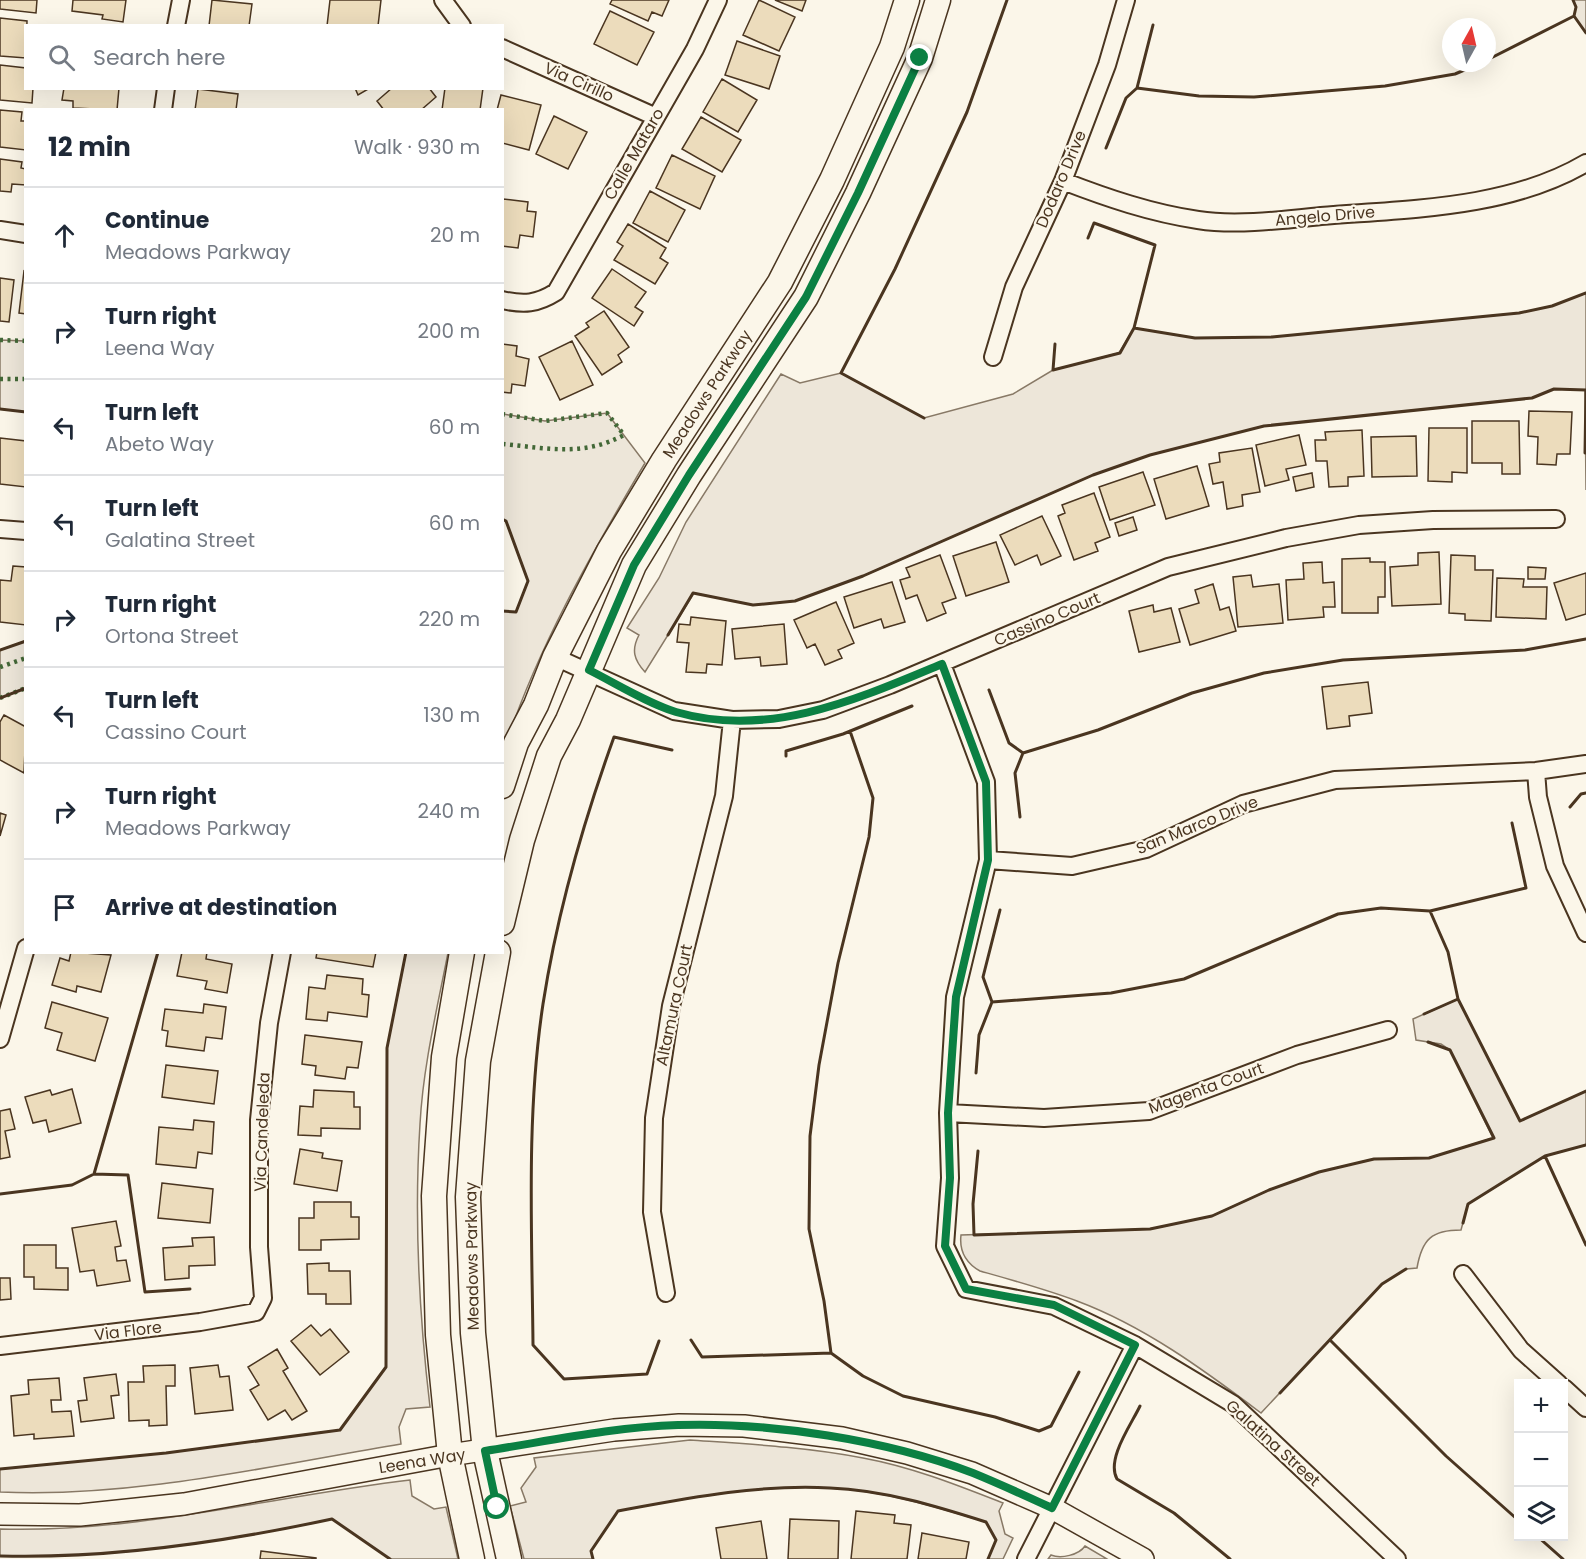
<!DOCTYPE html>
<html lang="en">
<head>
<meta charset="utf-8">
<style>
  body { margin:0; font-family:Poppins,sans-serif; background:#f6f6f7; color:#1f2937 }
  .controls { position:absolute; right:18px; bottom:18px; display:grid; overflow:hidden; border-radius:0px; box-shadow:0 6px 24px #0002 }
  .controls button { width:54px; height:54px; display:grid; place-items:center; padding:0; border:0; border-bottom:2px solid #e0e1e3; background:#fff; color:#1f2937; font:30px sans-serif }
  .compass { position:absolute; left:1442px; top:18px; width:54px; height:54px; border-radius:50%; background:#fff; box-shadow:0 6px 24px #0002; rotate:8deg }
  .stop { position:absolute; width:18px; height:18px; margin:-14px; border:4px solid #0b8043; border-radius:50%; background:#fff }
  .stop.end { background:#0b8043; border-color:#fff; box-shadow:0 2px 6px #0008 }
  .list { margin:0; padding:0; list-style:none }
  h2 { display:flex; justify-content:space-between; align-items:center; height:78px; margin:0; padding:0 24px; font-size:26px }
  h2 small { font-size:20px; font-weight:400; color:#747a83 }
  .list li { display:grid; grid-template-columns:39px 1fr auto; gap:18px; align-items:center; box-sizing:border-box; height:96px; padding:0 24px; border-top:2px solid #e0e1e3 }
  .list b { display:block; font-size:22px; white-space:nowrap }
  .list p { margin:0; font-size:20px; white-space:nowrap; color:#747a83 }
  .list em { font-size:20px; font-style:normal; color:#747a83 }
  .icon { flex:none; width:33px; height:33px; fill:none; stroke:currentColor; stroke-width:2; stroke-linecap:round; stroke-linejoin:round }
  .map { position:relative; flex:none; width:1586px; height:1559px; overflow:hidden }
  .search { position:absolute; background:#fff; box-shadow:0 6px 24px #0002; left:24px; top:24px; width:480px; height:66px; display:flex; align-items:center; gap:15px; box-sizing:border-box; padding:0 21px; border-radius:0px; color:#747a83; font-size:22px }
  .panel { position:absolute; background:#fff; box-shadow:0 6px 24px #0002; left:24px; top:108px; width:480px; height:846px; border-radius:0px }
  .map>svg:first-child { display:block }
  .green { fill:#ede6d9; stroke:#887966; stroke-width:1.5 }
  .building { fill:#ecdcbc; stroke:#4a3520; stroke-width:1.5 }
  .lines { fill:none; stroke-linecap:round; stroke-linejoin:round }
  .minor-casing { stroke:#4a3520; stroke-width:20 }
  .tertiary-casing { stroke:#4a3520; stroke-width:24 }
  .secondary-casing { stroke:#4a3520; stroke-width:27 }
  .minor { stroke:#fbf6e9; stroke-width:16 }
  .tertiary { stroke:#fbf6e9; stroke-width:21 }
  .secondary { stroke:#fbf6e9; stroke-width:24 }
  .hedge { stroke:#436837; stroke-width:4.5; stroke-dasharray:3 4.5; stroke-linecap:butt }
  .wall { stroke:#4a3520; stroke-width:3 }
  .route { stroke:#0b8043; stroke-width:8 }
  .labels { text-anchor:middle; dominant-baseline:central; stroke-width:4.5; stroke-linejoin:round; paint-order:stroke }
  .street-label { font-size:16px; fill:#4a3520; stroke:#fbf6e9 }
</style>
</head>
<body>
<div class="map">
<svg width="1586" height="1559" viewBox="0 0 1586 1559">
  <rect width="100%" height="100%" fill="#fbf6e9"/>
  <!-- green -->
  <path class="green" d="M1573,0H1586V33L1574,16L1576,7Z
    M1586,293V490L1585,390L1554,389L1532,398L1264,426L1150,455L1093,475L863,576L795,601L753,605L694,593L645,672C634,660 631,650 639,635L627,628L659,578L686,522L781,374L800,383L841,373L924,418L1013,394L1053,370L1119,353L1134,328L1195,338L1272,337L1519,313L1552,306Z
    M0,340L25,341V412L0,409Z
    M607,413L645,463C590,556 536,650 503,753V611L516,612L528,581L506,521L503,519V414L545,421Z
    M25,641V688L0,698V650Z
    M406,953H448C437,1009 423,1067 420,1124C414,1218 419,1314 430,1407L406,1409L399,1427L401,1444C269,1466 134,1498 0,1492V1469L166,1453L340,1430L386,1367L387,1048Z
    M1458,999L1520,1121L1586,1091V1145L1545,1156L1468,1204L1461,1230C1432,1230 1422,1239 1417,1268L1406,1269L1382,1284L1261,1413C1204,1370 1144,1326 1077,1301C1045,1289 1012,1280 980,1271C966,1263 959,1252 961,1235L1150,1229L1212,1216L1269,1190L1319,1172L1374,1159L1429,1158L1493,1138L1450,1050L1441,1044L1416,1040L1413,1019Z
    M690,1440C748,1444 806,1447 863,1458C912,1467 957,1485 1003,1503L999,1511L1005,1534L1013,1538L1003,1559H988L996,1540L986,1522C937,1507 882,1490 830,1488C759,1484 688,1498 618,1511L591,1551L593,1559H524L510,1506L526,1502L521,1488L536,1467L534,1458Z
    M410,1480L412,1496L434,1509L446,1507L458,1559H390L332,1519C225,1542 110,1559 0,1556V1529C138,1533 274,1496 410,1480Z
    M1085,1546L1107,1559H1048L1051,1555C1061,1559 1079,1555 1085,1546Z"/>
  <!-- building -->
  <path class="building" d="M0,0H37L36,13L0,9Z
    M73,0H126L123,22L102,19L103,15L72,11Z
    M212,0L252,4L249,26H209Z
    M330,0H381L378,26H327Z
    M612,0H669L662,16L652,12L648,21L610,4Z
    M759,0L795,17L779,51L743,35Z
    M775,0H806L802,11Z
    M610,11L654,32L637,65L594,44Z
    M0,18L27,21L26,58L0,56Z
    M737,41L780,56L769,89L725,75Z
    M0,65L26,68V88H33L32,103L0,100Z
    M722,79L757,100L738,132L703,112Z
    M64,88H119L117,110L73,108V101L62,100Z
    M355,88H370L358,95Z
    M392,88H429L436,97L421,110H384L377,101Z
    M445,88H483L480,110H442Z
    M198,89L238,94L236,110H195Z
    M501,95L541,105L529,150L502,143V110H497Z
    M0,110L22,112L21,121H26V150L0,147Z
    M554,116L587,132L568,169L536,154Z
    M701,117L741,140L722,172L682,149Z
    M672,155L715,176L700,209L656,188Z
    M0,159L22,162L21,168L26,169V185L12,184L11,192L0,191Z
    M650,191L685,210L668,242L633,223Z
    M503,199L528,202L527,211L536,212L533,237L520,235L518,248L502,246Z
    M628,224L666,248L660,258L668,263L655,284L614,260L623,246L617,242Z
    M612,269L646,292L635,307L643,312L634,326L592,298Z
    M24,271L26,272V314L19,313Z
    M0,278L14,280L9,322L0,321Z
    M604,311L629,347L618,355L622,362L602,375L575,336L589,327L586,323Z
    M572,341L593,385L560,400L539,357Z
    M502,344L517,346L516,356L529,359L525,386L512,384L511,393L502,392Z
    M1529,411L1572,412L1570,454H1557L1556,465L1537,464L1538,437L1528,436Z
    M1472,421H1519L1520,474H1502V463H1472Z
    M1429,428H1467V473L1452,472V482L1428,481Z
    M1362,430L1364,476L1348,477V486L1329,487L1327,461H1316L1315,440H1326L1325,432Z
    M1299,435L1306,465L1286,469L1289,480L1265,486L1256,445Z
    M1416,436L1417,476L1372,477L1371,437Z
    M0,438L26,441V487L0,484Z
    M1252,448L1260,492L1242,495L1243,506L1227,509L1223,482L1213,484L1209,464L1220,462L1219,453Z
    M1197,466L1209,506L1166,519L1154,479Z
    M1143,472L1155,505L1110,520L1099,487Z
    M1312,473L1314,487L1296,491L1293,477Z
    M1094,493L1110,537L1095,543L1098,551L1074,560L1058,516L1065,513L1062,505Z
    M1042,516L1061,556L1041,565L1037,555L1015,565L1000,535Z
    M1133,517L1137,530L1119,536L1115,523Z
    M996,542L1009,582L966,596L953,556Z
    M1439,552L1441,604L1392,606L1390,567L1418,565V553Z
    M940,555L956,598L942,603L946,613L927,621L917,595L906,599L900,580L910,577L906,568Z
    M1451,555L1475,556V570H1493L1491,621L1465,620V614L1449,613Z
    M1370,558V562H1385V597H1378V613H1342V559Z
    M1322,562L1323,583L1334,582L1335,607H1323L1324,617L1288,620L1286,580L1304,579L1303,563Z
    M13,566L26,567V625L0,622V580L11,581Z
    M1528,567L1546,568L1545,579H1528Z
    M1586,573V614L1566,620L1554,583Z
    M1251,575L1253,587L1279,584L1283,623L1238,627L1233,577Z
    M1497,578L1524,579L1523,587H1547L1546,619L1496,617Z
    M892,582L905,622L884,628L881,619L854,628L844,597Z
    M1213,584L1220,610L1229,607L1236,631L1190,645L1179,609L1199,603L1195,590Z
    M836,602L854,643L838,650L842,658L825,665L815,644L807,648L794,620Z
    M1153,605L1154,612L1171,608L1180,642L1139,652L1129,611Z
    M691,617L726,621L722,665L707,664L706,673L686,672L689,643L677,642L679,624L690,625Z
    M784,624L787,664L761,666L760,657L735,659L732,629Z
    M1368,682L1372,713L1349,716L1350,726L1327,729L1322,687Z
    M4,715L26,727L24,773L0,760V722Z
    M0,813L6,815L0,836Z
    M71,952L111,955L101,992L77,986L76,992L52,985L60,958L69,961Z
    M182,952H207L206,959L232,964L227,993L205,989L207,981L177,976Z
    M317,952H376L373,967L316,958Z
    M327,975L363,979L362,994L369,995L367,1017L328,1012L327,1021L306,1019L309,987L325,989Z
    M52,1002L108,1018L95,1061L57,1050L62,1033L45,1028Z
    M204,1004L226,1007L222,1039L206,1037L204,1051L166,1046L168,1031L162,1030L165,1009L203,1013Z
    M305,1035L362,1042L358,1068L347,1067L345,1079L315,1075L316,1066L302,1064Z
    M166,1065L218,1071L214,1104L162,1097Z
    M72,1089L81,1123L49,1132L46,1120L33,1123L25,1097L50,1090L52,1095Z
    M314,1090L354,1092V1107H360V1129L321,1128V1136L298,1135L300,1106L313,1107Z
    M10,1109L15,1129L5,1131L10,1157L0,1159V1111Z
    M194,1120L214,1122L212,1154L198,1152L196,1168L156,1164L159,1127L193,1130Z
    M300,1149L323,1153L322,1158L342,1161L337,1191L294,1184Z
    M162,1183L213,1189L210,1223L158,1218Z
    M314,1202H351V1217H359V1239L321,1240V1250H299V1218H314Z
    M116,1221L121,1246L115,1247L117,1261L126,1260L130,1281L97,1286L94,1270L80,1272L72,1228Z
    M214,1237L215,1265L189,1266V1278L165,1280L163,1248L193,1246L192,1238Z
    M24,1245H56V1268H68V1290L34,1289V1277H24Z
    M329,1263V1271H350L351,1304H326V1294H308L307,1264Z
    M0,1278H10L11,1299L0,1300Z
    M311,1325L321,1336L330,1329L349,1352L320,1375L291,1341Z
    M277,1349L288,1368L283,1371L307,1411L292,1420L285,1410L268,1420L250,1390L259,1385L248,1367Z
    M175,1365V1386H166L167,1425L149,1426V1420L129,1421L128,1382H144L143,1366Z
    M218,1365L220,1377L229,1376L233,1410L195,1414L190,1368Z
    M116,1374L119,1395L111,1396L114,1418L81,1422L78,1401L87,1400L84,1378Z
    M59,1378L61,1400H51L52,1412L71,1411L74,1436L34,1439V1434L14,1436L11,1396L29,1394L28,1380Z
    M856,1511L895,1515L894,1523L911,1525L907,1559H851Z
    M790,1519L839,1521L838,1559H788Z
    M761,1521L767,1559H721L716,1528Z
    M922,1533L969,1542L966,1559H918Z
    M261,1551L316,1558V1559H260Z"/>
  <g class="lines">
    <defs>
      <path id="minor" d="M443,0L462,26
        M176,26L181,0
        M502,48L656,117
        M163,110L166,88
        M1063,181C1107,198 1151,213 1198,220C1235,226 1283,220 1321,216C1408,209 1508,209 1586,163
        M0,230L26,234
        M502,300C524,305 537,304 556,292L695,49L718,0
        M993,357L1014,287L1063,181L1107,65L1126,0
        M0,529L26,531
        M555,657L674,711L732,720L779,719L823,710L890,685L1168,567L1286,538L1359,525L1433,520L1556,519
        M942,664L986,782L988,860L955,997L948,1113L950,1178L945,1246L966,1289L1054,1306L1135,1345L1233,1404L1397,1559
        M1536,771L1538,797L1555,866L1586,933
        M988,860L1072,866L1146,849L1243,804L1335,780L1536,771L1586,764
        M0,1039L26,948
        M948,1113L1044,1118L1149,1111L1297,1055L1388,1030
        M1463,1274L1521,1350L1559,1384
        M666,1293L652,1212L654,1118L671,1006L724,796L732,720
        M0,1346L200,1322L256,1312L263,1298L259,1247V1120L269,1023L282,952
        M1564,1388L1586,1408
        M1026,1559L1135,1345"/>
      <path id="tertiary" d="M0,1514L80,1515L184,1504L450,1455L614,1430L679,1425L744,1426L842,1438L907,1453L972,1473L1052,1508L1143,1559"/>
      <path id="secondary" d="M502,786L516,743L536,705L555,657L609,551L664,460L780,282L832,180L892,47L907,0
        M502,923L522,840L549,756L568,720L634,565L689,475L806,297L858,193L920,58L938,0
        M462,952L444,1057L434,1196L438,1335L450,1455L472,1559
        M498,952L478,1061L468,1197L473,1333L485,1451L509,1559"/>
    </defs>
    <!-- minor casing -->
    <use href="#minor" class="minor-casing"/>
    <!-- tertiary casing -->
    <use href="#tertiary" class="tertiary-casing"/>
    <!-- secondary casing -->
    <use href="#secondary" class="secondary-casing"/>
    <!-- minor -->
    <use href="#minor" class="minor"/>
    <!-- tertiary -->
    <use href="#tertiary" class="tertiary"/>
    <!-- secondary -->
    <use href="#secondary" class="secondary"/>
    <!-- hedge -->
    <path class="hedge" d="M0,340L26,341
      M0,379H26
      M502,414L545,421L607,413L624,435C582,457 548,448 502,444
      M0,667L26,658
      M0,698L26,688"/>
    <!-- wall -->
    <path class="wall" d="M1573,0L1576,7L1574,16L1586,33
      M1487,60L1574,16
      M1137,88L1199,96L1254,97L1385,86L1455,74L1481,63
      M1106,148L1126,98L1137,88L1153,25
      M1134,328L1195,338L1272,337L1519,313L1552,306L1586,293
      M1055,344L1053,370L1120,353L1134,328L1155,245L1094,223L1088,238
      M0,409L26,412
      M924,418L841,373L895,269L967,112L1007,0
      M502,519L506,521L528,581L516,612L502,611
      M668,635L693,593L753,605L795,601L863,576L1093,475L1150,455L1264,426L1532,398L1554,389L1586,390L1585,453
      M0,650L26,641
      M989,690L1009,743L1023,753
      M0,698L26,688
      M786,756V751L843,734L912,706
      M1570,807L1581,794L1586,793
      M1020,817L1015,773L1023,753L1098,730L1192,693L1264,673L1343,660L1525,650L1586,639
      M1458,999L1448,952L1430,911L1526,888L1512,823
      M992,1002L1111,993L1184,979L1338,914L1381,908L1430,911
      M1424,1014L1458,999L1520,1121L1586,1091
      M976,1073L979,1035L992,1002L983,977L1000,910
      M978,1151L973,1204L974,1235L1150,1229L1212,1216L1269,1190L1319,1172L1374,1159L1429,1158L1494,1138L1450,1050L1428,1042
      M1545,1156L1586,1245
      M94,1174L128,1175L145,1292L190,1289
      M0,1194L72,1185L94,1174L158,952
      M1463,1223L1468,1204L1545,1156L1586,1145
      M691,1340L702,1357L831,1353L863,1376L903,1396L995,1417L1039,1431L1051,1426L1079,1372
      M1330,1340L1446,1456L1518,1520
      M659,1341L647,1374L564,1379L533,1345C532,1232 526,1116 543,1004C557,914 583,823 614,737L672,750
      M831,1353L824,1301L809,1229L810,1136L819,1065L838,963L869,837L873,798L850,731
      M1280,1393L1382,1284L1406,1269
      M1140,1406C1131,1425 1106,1459 1117,1479L1174,1513L1230,1559
      M0,1469L166,1453L340,1430L386,1367L387,1048L406,952
      M1537,1536L1563,1559
      M0,1556C110,1559 225,1542 332,1519L390,1559
      M593,1559L591,1551L618,1511C688,1498 759,1484 830,1488C883,1490 936,1506 986,1522L996,1540L988,1559"/>
  </g>
  <g class="lines">
    <!-- route -->
    <path class="route" d="M497,1507L485,1451C549,1441 613,1427 678,1425C770,1422 887,1440 973,1473C1000,1484 1026,1496 1052,1508L1135,1345L1054,1305L966,1289L945,1246L950,1178L948,1113L956,997L988,860L986,782L942,664C858,699 769,739 676,712C647,703 617,684 589,670L634,565L689,475L806,297L858,193L920,58"/>
  </g>
  <g class="labels">
    <!-- street labels -->
    <g class="street-label">
      <text transform="translate(579 82) rotate(24)">Via Cirillo</text>
      <text transform="translate(634 154) rotate(-60)">Calle Mataro</text>
      <text transform="translate(1061 179) rotate(-67)">Dodaro Drive</text>
      <text transform="translate(1325 216) rotate(-5)">Angelo Drive</text>
      <text transform="translate(707 394) rotate(-57)">Meadows Parkway</text>
      <text transform="translate(1047 619) rotate(-23)">Cassino Court</text>
      <text transform="translate(1197 825) rotate(-22)">San Marco Drive</text>
      <text transform="translate(674 1005) rotate(-78)">Altamura Court</text>
      <text transform="translate(1206 1088) rotate(-20)">Magenta Court</text>
      <text transform="translate(262 1132) rotate(-88)">Via Candeleda</text>
      <text transform="translate(472 1256) rotate(-91)">Meadows Parkway</text>
      <text transform="translate(128 1331) rotate(-7)">Via Flore</text>
      <text transform="translate(1273 1443) rotate(42)">Galatina Street</text>
      <text transform="translate(422 1461) rotate(-9)">Leena Way</text>
    </g>
  </g>
</svg>
<div class="controls">
<button>+</button>
<button>−</button>
<button><svg class="icon" aria-label="layers" viewBox="0 0 24 24"><path d="M12 4l9 5-9 5-9-5zM3 14l9 5 9-5"/></svg></button>
</div>
<svg class="compass" viewBox="-18 -18 36 36"><path d="M0-13l5 13h-10z" fill="#e53935"/><path d="M0 13l5-13h-10z" fill="#747a83"/></svg>
<div class="stop" style="left:497px;top:1507px"></div>
<div class="stop end" style="left:920px;top:58px"></div>
<div class="search"><svg class="icon" aria-label="search" viewBox="0 0 24 24"><circle cx="10" cy="10" r="6"/><path d="M15 15l6 6"/></svg>Search here</div>
<section class="panel">
<h2>12 min<small>Walk · 930 m</small></h2>
<ul class="list">
<li><svg class="icon" aria-label="ahead" viewBox="0 0 24 24"><path d="M12 20V5M6 11l6-6 6 6"/></svg><div><b>Continue</b><p>Meadows Parkway</p></div><em>20 m</em></li>
<li><svg class="icon" aria-label="right" viewBox="0 0 24 24"><path d="M7 20v-9h11M14 6l5 5-5 5"/></svg><div><b>Turn right</b><p>Leena Way</p></div><em>200 m</em></li>
<li><svg class="icon" aria-label="left" viewBox="0 0 24 24"><path d="M17 20v-9H6M10 6l-5 5 5 5"/></svg><div><b>Turn left</b><p>Abeto Way</p></div><em>60 m</em></li>
<li><svg class="icon" aria-label="left" viewBox="0 0 24 24"><path d="M17 20v-9H6M10 6l-5 5 5 5"/></svg><div><b>Turn left</b><p>Galatina Street</p></div><em>60 m</em></li>
<li><svg class="icon" aria-label="right" viewBox="0 0 24 24"><path d="M7 20v-9h11M14 6l5 5-5 5"/></svg><div><b>Turn right</b><p>Ortona Street</p></div><em>220 m</em></li>
<li><svg class="icon" aria-label="left" viewBox="0 0 24 24"><path d="M17 20v-9H6M10 6l-5 5 5 5"/></svg><div><b>Turn left</b><p>Cassino Court</p></div><em>130 m</em></li>
<li><svg class="icon" aria-label="right" viewBox="0 0 24 24"><path d="M7 20v-9h11M14 6l5 5-5 5"/></svg><div><b>Turn right</b><p>Meadows Parkway</p></div><em>240 m</em></li>
<li><svg class="icon" aria-label="arrive" viewBox="0 0 24 24"><path d="M6 21V4h12l-3 4 3 4H6"/></svg><div><b>Arrive at destination</b></div></li>
</ul>
</section>
</div>
</body>
</html>
